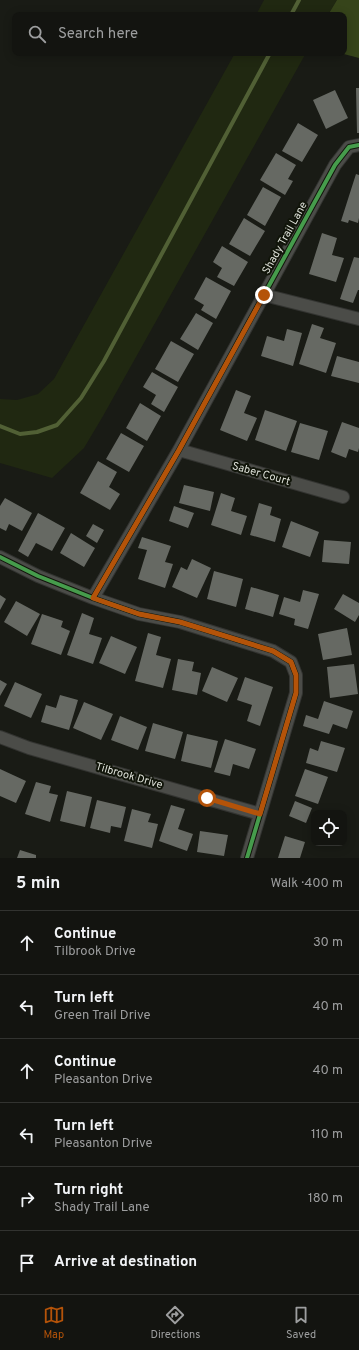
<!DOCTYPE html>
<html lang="en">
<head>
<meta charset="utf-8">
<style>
  body { margin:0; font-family:Overpass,sans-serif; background:#1c1d19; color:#f1f3f6 }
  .controls { position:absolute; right:12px; bottom:12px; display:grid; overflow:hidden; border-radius:8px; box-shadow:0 2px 10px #0003 }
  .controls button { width:36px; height:36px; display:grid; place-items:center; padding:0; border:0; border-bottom:1px solid #323330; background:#131410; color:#f1f3f6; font:20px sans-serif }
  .stop { position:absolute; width:12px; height:12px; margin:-9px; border:3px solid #b45309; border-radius:50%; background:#fff }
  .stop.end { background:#b45309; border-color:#fff; box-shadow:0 1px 4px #0008 }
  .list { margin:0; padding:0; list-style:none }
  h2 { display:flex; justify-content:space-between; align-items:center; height:52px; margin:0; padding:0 16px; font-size:17px }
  h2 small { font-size:13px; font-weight:400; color:#9d9e9f }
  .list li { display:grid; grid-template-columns:26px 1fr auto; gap:12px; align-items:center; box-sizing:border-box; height:64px; padding:0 16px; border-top:1px solid #323330 }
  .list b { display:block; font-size:15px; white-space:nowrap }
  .list p { margin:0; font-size:13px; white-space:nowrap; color:#9d9e9f }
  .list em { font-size:13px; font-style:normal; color:#9d9e9f }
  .icon { flex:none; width:22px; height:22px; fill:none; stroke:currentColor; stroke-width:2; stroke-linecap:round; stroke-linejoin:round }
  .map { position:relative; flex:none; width:359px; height:858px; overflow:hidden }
  .search { position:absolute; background:#131410; box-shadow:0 2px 10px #0003; left:12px; right:12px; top:12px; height:44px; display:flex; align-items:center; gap:10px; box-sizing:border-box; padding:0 14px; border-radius:8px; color:#9d9e9f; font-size:15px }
  .sheet { height:436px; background:#131410 }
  nav { display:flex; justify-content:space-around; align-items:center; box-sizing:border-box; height:56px; border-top:1px solid #323330; background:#131410; font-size:11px; color:#9d9e9f }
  nav a { display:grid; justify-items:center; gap:2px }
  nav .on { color:#b45309 }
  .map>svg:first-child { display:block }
  .green { fill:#202811 }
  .forest { fill:#36441a }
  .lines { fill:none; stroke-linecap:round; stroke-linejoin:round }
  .stream { stroke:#516035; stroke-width:4 }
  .building { fill:#666963 }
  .street-casing { stroke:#333431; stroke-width:14 }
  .street { stroke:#4b4c48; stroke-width:12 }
  .cycleway-casing { stroke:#11150a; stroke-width:6 }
  .cycleway { stroke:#469c4c; stroke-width:4 }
  .route { stroke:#b45309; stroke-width:5 }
  .labels { text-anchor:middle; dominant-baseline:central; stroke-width:4; stroke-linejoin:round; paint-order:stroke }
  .street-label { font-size:11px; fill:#dcdfd7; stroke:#11150a }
</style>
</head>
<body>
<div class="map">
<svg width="359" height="858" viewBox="0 0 359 858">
  <rect width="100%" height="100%" fill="#191b15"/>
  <!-- green -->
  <path class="green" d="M264,0H337L328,15H256Z
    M235,53H306L103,416L84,448L52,478L0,463V399L17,400L38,394L54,379Z"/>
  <!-- forest -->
  <path class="forest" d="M337,0H359V58L340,53H344V15H328Z"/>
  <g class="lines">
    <!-- stream -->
    <path class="stream" d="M291,15L299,0
      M0,426L20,434L37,432L57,425L81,398L104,361L270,53"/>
  </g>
  <!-- building -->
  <path class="building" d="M356,88H359V133H357Z
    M335,90L348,118L326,129L313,100Z
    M298,123L318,135L302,162L282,151Z
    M276,153L296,165L288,179L293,181L285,195L260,180Z
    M356,174L359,175V218L358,223L349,220L348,223L341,221Z
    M263,187L281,197L265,226L247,215Z
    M244,218L265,231L250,256L229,244Z
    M322,233L337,238L332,255L344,258L336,282L309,274Z
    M222,246L248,262L234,286L217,277L222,268L213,262Z
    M354,257L359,258V290H358L353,303L340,299Z
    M206,277L231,291L216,319L201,310L204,305L194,299Z
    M196,313L213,323L198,350L180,339Z
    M312,324L324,328L320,338L336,343L326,373L299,364Z
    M287,329L302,333L293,366L261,356L267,336L284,341Z
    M171,341L194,354L178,382L155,369Z
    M337,356L359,362V383L331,376Z
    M152,372L178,387L164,412L151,404L156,395L143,387Z
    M236,390L251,396L244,413L257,418L247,441L220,430Z
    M140,403L161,416L147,441L126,428Z
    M265,410L297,421L286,451L255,440Z
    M342,422L359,428V448L358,452L349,449L346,458L331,452Z
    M300,423L328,431L319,460L291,452Z
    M121,433L144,446L129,472L106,459Z
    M98,461L117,472L109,487L120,494L110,510L80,493Z
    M184,485L214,492L210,511L179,503Z
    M221,493L235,498L231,511L247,516L241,535L211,525Z
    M5,498L32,513L22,531L9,524L6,531L0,528V506Z
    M259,503L272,507L270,515L281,519L275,542L250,535Z
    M174,506L194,513L188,528L169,521Z
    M38,513L65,528L52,551L36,543L28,557L18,551Z
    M291,521L319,532L310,557L282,547Z
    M93,524L104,530L97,543L86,536Z
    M71,533L95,548L84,567L60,553Z
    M142,537L171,546L165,562L173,564L165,588L138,579L147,550L138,548Z
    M324,540L351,542L349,564L322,562Z
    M192,559L211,568L197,598L172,587L181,567L187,570Z
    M214,571L243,579L236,607L207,599Z
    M251,587L279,595L273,617L245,609Z
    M303,590L319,594L308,629L294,625L295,619L279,614L284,597L300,602Z
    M343,594L359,603V615L355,622L334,609Z
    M0,595L6,599L0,610Z
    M16,601L40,614L27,636L4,622Z
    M82,613L94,618L89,634L102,638L93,664L67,655Z
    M42,614L63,621L61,627L70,631L61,655L31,644Z
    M347,628L352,655L323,660L318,634Z
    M148,633L161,637L156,655L171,659L163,688L135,681Z
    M111,636L137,647L125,674L99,663Z
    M178,659L194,662L192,671L201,673L197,695L172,690Z
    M354,664L358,694L330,698L327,667Z
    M212,667L238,678L227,702L202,691Z
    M245,677L273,687L260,726L247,721L252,705L237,700Z
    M0,680L7,684L0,696Z
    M15,682L42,694L31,718L4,706Z
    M60,695L78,700L69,730L41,722L46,705L56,708Z
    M324,701L353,711L347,729L333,724L329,734L303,726L306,715L318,719Z
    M84,702L113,714L101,740L73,728Z
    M120,716L147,727L138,750L111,740Z
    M153,723L183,732L175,759L145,751Z
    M187,734L218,741L211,768L181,761Z
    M225,739L256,749L249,769L233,764L230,776L214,772Z
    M321,741L345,748L337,772L306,763L310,748L318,751Z
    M0,769L26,781L16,803L0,796Z
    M305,769L328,777L318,804L295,796Z
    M36,782L51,786L49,793L58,795L50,822L25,814Z
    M67,791L92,797L85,827L60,821Z
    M97,800L126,807L121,828L111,826L110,833L90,828Z
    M295,801L312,808L306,823L289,816Z
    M171,805L185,809L178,829L193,834L187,851L159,841Z
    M132,809L151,814L148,822L158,824L152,848L124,841Z
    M200,831L228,835L224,856L197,852Z
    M285,836L305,842L300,858H278Z
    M20,850L36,855V858H17Z"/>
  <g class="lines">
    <defs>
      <path id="street" d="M264,295L359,319
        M179,450L343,497
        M0,557L38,576L93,598L139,614L180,622L273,651L291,662L296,675V693L247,858
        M93,598L179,450L335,165L349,147L359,145
        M0,737L29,748L260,814"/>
    </defs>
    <!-- street casing -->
    <use href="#street" class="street-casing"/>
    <!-- street -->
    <use href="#street" class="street"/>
    <defs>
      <path id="cycleway" d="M0,557L38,576L93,598L139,614L180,622L273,651L291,662L296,675V693L247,858
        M93,598L179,450L335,165L349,147L359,145"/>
    </defs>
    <!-- cycleway casing -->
    <use href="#cycleway" class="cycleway-casing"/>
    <!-- cycleway -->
    <use href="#cycleway" class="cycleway"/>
  </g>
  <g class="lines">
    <!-- route -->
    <path class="route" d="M207,798L260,814L296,693V675L291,662L273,651L180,622L139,614L93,598L179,450L264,295"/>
  </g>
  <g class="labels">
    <!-- street labels -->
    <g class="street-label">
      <text transform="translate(285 238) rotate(-61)">Shady Trail Lane</text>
      <text transform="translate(261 474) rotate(16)">Saber Court</text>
      <text transform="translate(129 776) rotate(16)">Tilbrook Drive</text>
    </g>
  </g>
</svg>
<div class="controls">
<button><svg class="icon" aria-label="locate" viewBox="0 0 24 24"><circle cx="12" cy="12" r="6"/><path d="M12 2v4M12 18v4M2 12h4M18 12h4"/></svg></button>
</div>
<div class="stop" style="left:207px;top:798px"></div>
<div class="stop end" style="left:264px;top:295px"></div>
<div class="search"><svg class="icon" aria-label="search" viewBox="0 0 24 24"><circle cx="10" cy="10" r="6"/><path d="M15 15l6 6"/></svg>Search here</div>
</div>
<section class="sheet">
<h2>5 min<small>Walk · 400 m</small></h2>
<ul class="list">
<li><svg class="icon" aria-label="ahead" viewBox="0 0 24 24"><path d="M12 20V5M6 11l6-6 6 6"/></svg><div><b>Continue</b><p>Tilbrook Drive</p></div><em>30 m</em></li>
<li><svg class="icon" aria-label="left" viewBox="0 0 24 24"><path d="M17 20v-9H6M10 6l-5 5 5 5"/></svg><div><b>Turn left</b><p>Green Trail Drive</p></div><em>40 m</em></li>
<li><svg class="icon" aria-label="ahead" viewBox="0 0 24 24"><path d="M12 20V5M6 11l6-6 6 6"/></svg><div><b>Continue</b><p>Pleasanton Drive</p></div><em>40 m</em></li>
<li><svg class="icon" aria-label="left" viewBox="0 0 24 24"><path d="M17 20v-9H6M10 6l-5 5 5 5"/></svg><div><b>Turn left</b><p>Pleasanton Drive</p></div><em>110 m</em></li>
<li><svg class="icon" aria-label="right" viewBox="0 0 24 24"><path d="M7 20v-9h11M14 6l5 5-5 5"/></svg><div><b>Turn right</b><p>Shady Trail Lane</p></div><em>180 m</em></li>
<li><svg class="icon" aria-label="arrive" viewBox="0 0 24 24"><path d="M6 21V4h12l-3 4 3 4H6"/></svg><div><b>Arrive at destination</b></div></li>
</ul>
</section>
<nav>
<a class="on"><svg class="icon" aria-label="map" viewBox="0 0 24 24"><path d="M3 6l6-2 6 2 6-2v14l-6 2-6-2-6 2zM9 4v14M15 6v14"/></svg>Map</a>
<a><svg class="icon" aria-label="directions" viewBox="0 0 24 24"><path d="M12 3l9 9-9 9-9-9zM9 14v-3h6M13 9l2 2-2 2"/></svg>Directions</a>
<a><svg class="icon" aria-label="saved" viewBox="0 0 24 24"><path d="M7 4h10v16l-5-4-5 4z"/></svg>Saved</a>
</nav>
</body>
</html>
